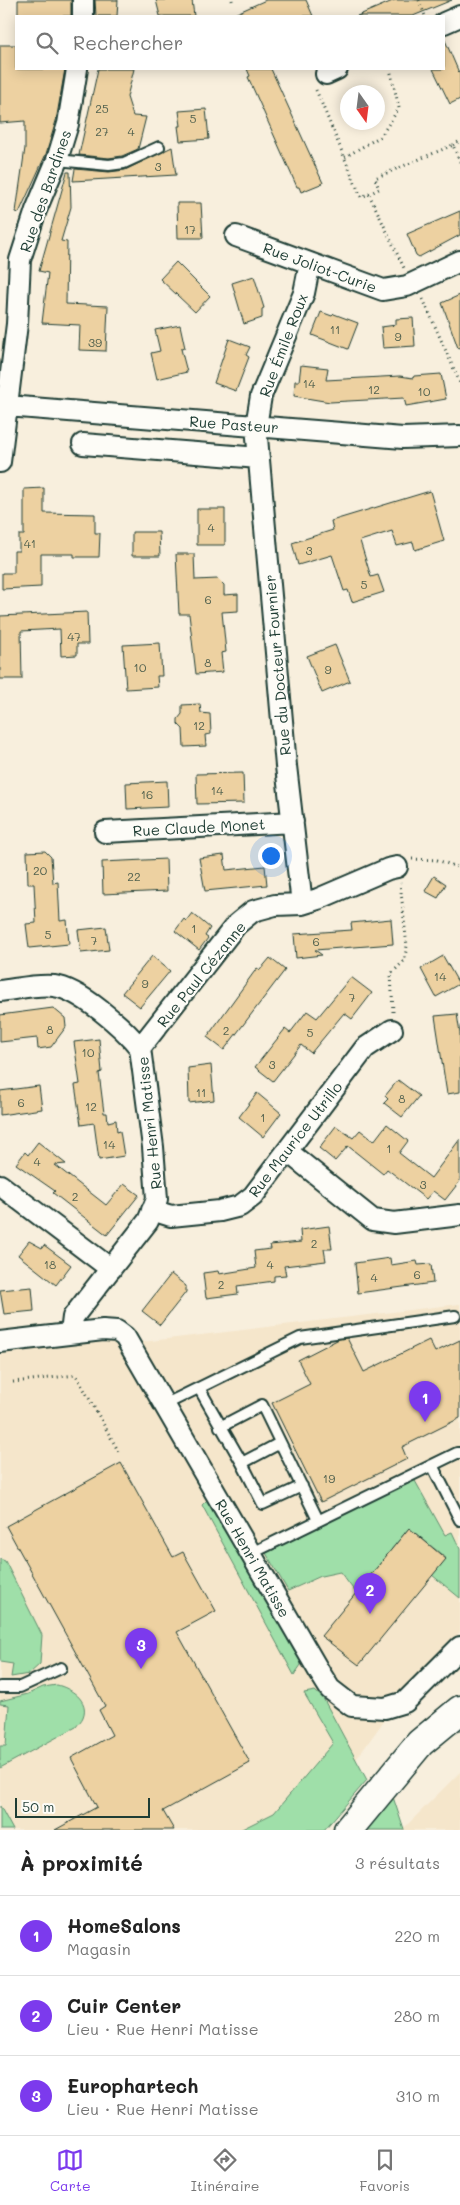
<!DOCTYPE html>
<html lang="fr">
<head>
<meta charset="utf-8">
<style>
  body { margin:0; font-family:Mali,sans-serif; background:#f2f2f2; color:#222 }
  .compass { position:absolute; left:340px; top:85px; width:45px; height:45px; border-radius:50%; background:#fff; box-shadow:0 2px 12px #0003; rotate:166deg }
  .scale { position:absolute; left:15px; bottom:12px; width:135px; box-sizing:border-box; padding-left:5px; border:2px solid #1f3d34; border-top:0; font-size:14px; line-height:18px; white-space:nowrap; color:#1f3d34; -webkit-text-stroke:4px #fdfcf7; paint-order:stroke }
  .you { position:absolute; left:270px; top:855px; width:18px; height:18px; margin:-12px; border:4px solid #fff; border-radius:50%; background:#1a73e8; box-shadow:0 0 0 8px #1a73e833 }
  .badge { display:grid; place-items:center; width:32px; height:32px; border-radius:50%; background:#7c3aed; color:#fff; font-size:16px; font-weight:700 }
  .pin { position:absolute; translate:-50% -41px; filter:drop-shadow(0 1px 2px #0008) }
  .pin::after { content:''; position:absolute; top:26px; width:18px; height:15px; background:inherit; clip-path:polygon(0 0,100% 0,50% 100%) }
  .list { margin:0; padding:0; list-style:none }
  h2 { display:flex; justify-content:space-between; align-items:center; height:65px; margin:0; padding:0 20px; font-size:21px }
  h2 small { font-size:16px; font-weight:400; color:#767676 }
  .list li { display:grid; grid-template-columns:32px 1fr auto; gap:15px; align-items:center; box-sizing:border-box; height:80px; padding:0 20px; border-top:1px solid #e0e0e0 }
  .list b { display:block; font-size:19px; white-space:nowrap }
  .list p { margin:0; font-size:16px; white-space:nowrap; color:#767676 }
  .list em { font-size:16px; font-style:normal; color:#767676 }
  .icon { flex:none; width:28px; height:28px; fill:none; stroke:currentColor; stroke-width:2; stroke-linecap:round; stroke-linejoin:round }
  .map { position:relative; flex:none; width:460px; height:1830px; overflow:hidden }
  .search { position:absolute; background:#fff; box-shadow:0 2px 12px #0003; left:15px; right:15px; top:15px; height:55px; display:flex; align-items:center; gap:12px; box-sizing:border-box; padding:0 18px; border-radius:0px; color:#767676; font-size:19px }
  .sheet { height:305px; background:#fff }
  nav { display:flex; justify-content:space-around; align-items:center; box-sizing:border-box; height:70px; border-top:1px solid #e0e0e0; background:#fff; font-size:14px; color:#767676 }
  nav a { display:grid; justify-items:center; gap:2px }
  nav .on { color:#7c3aed }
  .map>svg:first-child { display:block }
  .built { fill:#f5e6cb }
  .green { fill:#9fdfa9; stroke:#5f8e6e }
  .building { fill:#edd1a1; stroke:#1f3d34 }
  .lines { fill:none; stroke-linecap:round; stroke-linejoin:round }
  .service-casing { stroke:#1f3d34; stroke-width:14 }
  .minor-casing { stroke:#1f3d34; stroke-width:24 }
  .secondary-casing { stroke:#1f3d34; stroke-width:31 }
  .path { stroke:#1f3d34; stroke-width:3; stroke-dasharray:1 4; stroke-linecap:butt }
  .service { stroke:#fdfcf7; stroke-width:10 }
  .minor { stroke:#fdfcf7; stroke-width:20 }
  .secondary { stroke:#fdfcf7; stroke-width:28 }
  .labels { text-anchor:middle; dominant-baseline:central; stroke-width:4.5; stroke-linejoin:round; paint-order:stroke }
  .number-label { font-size:12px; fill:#52624f }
  .street-label { font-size:15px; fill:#1f3d34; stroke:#fdfcf7 }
</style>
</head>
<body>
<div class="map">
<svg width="460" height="1830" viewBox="0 0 460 1830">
  <rect width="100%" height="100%" fill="#f8efdd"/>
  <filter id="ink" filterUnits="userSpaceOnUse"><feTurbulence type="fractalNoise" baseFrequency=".02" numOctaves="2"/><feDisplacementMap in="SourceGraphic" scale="10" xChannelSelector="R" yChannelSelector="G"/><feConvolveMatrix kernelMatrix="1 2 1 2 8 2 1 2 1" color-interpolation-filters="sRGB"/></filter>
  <g filter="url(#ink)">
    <!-- built -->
    <path class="built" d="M460,1304V1632L405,1691L306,1830H0V1352L107,1337L142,1342Z
      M460,1772V1830H402Z"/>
    <!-- green -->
    <path class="green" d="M414,1479L445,1535L452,1532L460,1549V1598L432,1575L446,1558L409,1528L356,1593L340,1572L321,1576L288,1591L266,1553Z
      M207,1500L300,1659L301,1665L294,1675L202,1505Z
      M0,1559L5,1561L42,1635L40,1664L29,1674L11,1677L13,1664L0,1662Z
      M57,1685C70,1688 90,1700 83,1717C82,1720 78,1724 76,1727L0,1768V1746H6L9,1705L0,1704V1701L28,1694L43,1687Z
      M315,1691L323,1698L367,1780L324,1830H240L274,1813L333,1743L304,1693Z
      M393,1797L404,1830H367Z
      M0,1806L13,1830H0Z"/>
    <!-- building -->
    <path class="building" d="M18,0H71V16H18Z
      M95,0H118L117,16H96Z
      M156,0H192L194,16H160Z
      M266,0H306L313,16H230Z
      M395,0H452L413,16H357Z
      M444,38L460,75V99L450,104L433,69H444Z
      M0,45H16V69H65L56,121L46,154L19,213L16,212L25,148V121L0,123Z
      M98,69H134L127,97L133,116L146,117L138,149L122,156L109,158L79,155Z
      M247,69H271L323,183L301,192L299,187H297L248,77L250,76Z
      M206,109L209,139L180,141L178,126H181L179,111Z
      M172,147L176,175L73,181L75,169L109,172L125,170Z
      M67,172H70L71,207L61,241L67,242L66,304L108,306L106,351L79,350L80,325L42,323L48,273L39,271Z
      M177,203H201L203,238H178Z
      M460,211V235L419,257L416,255L407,234Z
      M176,262L210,296L195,312L160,279Z
      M254,276L264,308L262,309V318L244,324L232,283Z
      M460,295V347L458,348L442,303Z
      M321,312L332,316L334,314L358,323L348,349L312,335Z
      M413,318L415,346L383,348L381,327L396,325V319Z
      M180,325L185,348L181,349L187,372L157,379L151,353L160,351L155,330Z
      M229,339L250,347L246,355L249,357L236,391L214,383Z
      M301,365L328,368L326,380L400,376L413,378L414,376L441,374L446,399L406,406L404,398L330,402L294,396L295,381H299Z
      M44,488V513L95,514V533H100L99,557H74V554H41V587L2,589V573H14V551H19V535H24V489Z
      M430,491L444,541L415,550L413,542L397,546L392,531L360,541L371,577L378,575L384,592L352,602L348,590L344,591L332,555L298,565L292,543L333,530L331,521Z
      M197,509H225V545H197Z
      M132,532H159L160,556H132Z
      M176,554H194L195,580L218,579L224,585V595L238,594V611L222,612L226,652L221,653L223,672L196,674L189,614H179Z
      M87,612L88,644H77V655L61,656L60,629L21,631L22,679H0V616Z
      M160,643L162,676H157L158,687L126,689L123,645Z
      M335,645L350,681L322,693L307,656Z
      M200,704L201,713L210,714L211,734L205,735L206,746L184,747L183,729L178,724V719L182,714V705Z
      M243,773L244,803L197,804L196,774Z
      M167,781L168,807L127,809L126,783Z
      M45,851L51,857L53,883L58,882L60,921L67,920L69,944L29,948L26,924L36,923L34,884H28L27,852Z
      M224,855L226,870L265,866L267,885L205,891L199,858Z
      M166,859L167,891L103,894L102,862Z
      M434,876L446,884L438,898L425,891Z
      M192,913L210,928L205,936L208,938L199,950L175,931L184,919L186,921Z
      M391,919L393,944L315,950L322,955L296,958L294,934L352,930L351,923Z
      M106,927L109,950L81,953L78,930Z
      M152,956L170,971L140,1007L122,993Z
      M443,956L459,984L436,997L421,969Z
      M270,958L285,970L224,1050L207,1037L257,968L260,970Z
      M351,977L372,993L352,1019L344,1013L311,1053L301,1045L273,1081L255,1067L285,1029L290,1033L307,1011L317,1018Z
      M53,1008L65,1018L66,1027L51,1047L38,1049L37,1038L0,1042V1015Z
      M457,1014L460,1034V1092L447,1094L435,1016Z
      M99,1039L102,1072L99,1073L104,1113H107L108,1122L116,1120L117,1132L120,1131L124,1156L99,1160L94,1123L81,1125L75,1085L80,1084L74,1042Z
      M211,1065L214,1100L189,1103L188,1068Z
      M398,1080L419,1096L402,1117L384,1103L388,1099L385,1096Z
      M39,1086L42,1109L0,1115V1091Z
      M257,1093L281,1113L263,1137L239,1117Z
      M387,1124L408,1141L399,1153L431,1178L460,1139V1181L445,1200L433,1191L426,1199L387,1169L383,1174L348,1146L335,1161L319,1148L336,1126L353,1138L360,1130L374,1141Z
      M38,1142L66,1164L55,1165L106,1205L124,1184L139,1195L107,1235L53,1193L55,1191L16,1164L25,1152L28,1155Z
      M329,1226L332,1249H324L326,1261L284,1266L286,1275L274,1276V1281L237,1286L238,1294L206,1298L203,1273L218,1271L219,1274L256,1268L254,1251L271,1249L270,1245L301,1242L300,1230Z
      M29,1241L42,1248L44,1245L71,1265L56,1285L18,1255Z
      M390,1258L391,1265L417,1261L418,1265L431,1264L433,1283L358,1293L355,1263Z
      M171,1274L186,1286V1292L160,1325L142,1311Z
      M32,1287L34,1311L4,1314L0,1290Z
      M347,1338L364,1372L429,1340L435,1352L460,1340V1418L402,1447L407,1459L321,1502L272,1403L310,1384L298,1360L339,1339Z
      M121,1463L173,1557L183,1552L216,1611L177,1632L250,1763L163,1811L174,1830H55L97,1807L71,1758L112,1735L99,1710L105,1706L6,1526Z
      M409,1528L446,1559L359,1665L321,1636Z"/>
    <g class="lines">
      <defs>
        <path id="service" d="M57,160L109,165L124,163L159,147
          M199,1388L242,1463
          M164,1405L300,1338L455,1316
          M220,1427L262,1405L318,1520
          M280,1443L242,1463L263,1504L302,1486
          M432,1465L460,1520
          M250,1554L457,1453H460
          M0,1687H20L61,1668"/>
        <path id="minor" d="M83,16V0
          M444,23L460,16
          M326,74L337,69
          M236,236L383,290L407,286L460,261
          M7,406L403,438L460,436
          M83,444L259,458
          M0,462L17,324L20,260L36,210L57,160L68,124L77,69
          M105,832L293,822
          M302,904L286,766L256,426L261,396L304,293L310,263
          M0,991C17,989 37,984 54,986C80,989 124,1028 140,1048L153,1147L157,1199L148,1221L73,1317L71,1333
          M140,1048L236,925L253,911L275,905L302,904L318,899L388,869L397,867
          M287,1151L373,1220L394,1223L460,1215
          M0,1185L111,1269
          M152,1210L171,1216L220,1211L240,1206L253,1196L365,1048L392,1030
          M0,1342L103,1330L117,1331L125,1337L320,1673L330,1689L352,1706L385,1708L405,1702L460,1647"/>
        <path id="secondary" d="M348,1830L420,1743L460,1710"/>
      </defs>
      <!-- service casing -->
      <use href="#service" class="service-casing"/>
      <!-- minor casing -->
      <use href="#minor" class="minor-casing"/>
      <!-- secondary casing -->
      <use href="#secondary" class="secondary-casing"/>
      <!-- path -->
      <path class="path" d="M232,0L233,4
        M419,0L425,16
        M316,90L361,197L369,194L404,268
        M453,145L460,141
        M345,157L381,136L399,108L390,69
        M369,194L379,189L375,178L453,145L460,162
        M423,299L460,383
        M412,859L437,860L460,868
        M393,1012L391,974L404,961L407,946L400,883
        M13,1382L76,1375L120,1454"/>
      <!-- service -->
      <use href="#service" class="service"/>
      <!-- minor -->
      <use href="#minor" class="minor"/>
      <!-- secondary -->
      <use href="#secondary" class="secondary"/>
    </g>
  </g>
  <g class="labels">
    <!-- number labels -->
    <g class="number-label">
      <text x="102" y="108">25</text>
      <text x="193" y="118">5</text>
      <text x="102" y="131">27</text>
      <text x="131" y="131">4</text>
      <text x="158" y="166">3</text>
      <text x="190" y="229">17</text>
      <text x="335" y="329">11</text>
      <text x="398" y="336">9</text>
      <text x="95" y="342">39</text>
      <text x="309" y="383">14</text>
      <text x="374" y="389">12</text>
      <text x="424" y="391">10</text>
      <text x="211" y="527">4</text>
      <text x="30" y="543">41</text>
      <text x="309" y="550">3</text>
      <text x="364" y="584">5</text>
      <text x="208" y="599">6</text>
      <text x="74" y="636">47</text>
      <text x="208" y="662">8</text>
      <text x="140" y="667">10</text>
      <text x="328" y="669">9</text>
      <text x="199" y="725">12</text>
      <text x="217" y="790">14</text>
      <text x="147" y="794">16</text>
      <text x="40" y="870">20</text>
      <text x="134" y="876">22</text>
      <text x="194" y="928">1</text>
      <text x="48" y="934">5</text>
      <text x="94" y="940">7</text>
      <text x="316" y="941">6</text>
      <text x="440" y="976">14</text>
      <text x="145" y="983">9</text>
      <text x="352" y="997">7</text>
      <text x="50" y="1029">8</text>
      <text x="226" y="1030">2</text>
      <text x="310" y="1032">5</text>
      <text x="88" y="1052">10</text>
      <text x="272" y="1064">3</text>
      <text x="201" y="1092">11</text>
      <text x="402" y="1098">8</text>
      <text x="21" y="1102">6</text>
      <text x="91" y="1106">12</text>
      <text x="263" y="1117">1</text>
      <text x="109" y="1144">14</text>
      <text x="389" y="1148">1</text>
      <text x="37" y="1161">4</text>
      <text x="423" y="1184">3</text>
      <text x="75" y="1196">2</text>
      <text x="314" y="1243">2</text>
      <text x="50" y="1264">18</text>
      <text x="270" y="1264">4</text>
      <text x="417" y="1274">6</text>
      <text x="374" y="1277">4</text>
      <text x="221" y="1284">2</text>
      <text x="329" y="1478">19</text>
    </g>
    <!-- street labels -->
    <g class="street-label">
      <text transform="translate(45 191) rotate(-71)">Rue des Bardines</text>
      <text transform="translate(320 267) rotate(20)">Rue Joliot-Curie</text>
      <text transform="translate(283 345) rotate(-69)">Rue Émile Roux</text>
      <text transform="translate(234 424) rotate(4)">Rue Pasteur</text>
      <text transform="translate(277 665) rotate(-95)">Rue du Docteur Fournier</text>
      <text transform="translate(199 827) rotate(-3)">Rue Claude Monet</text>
      <text transform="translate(201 974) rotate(-51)">Rue Paul Cézanne</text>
      <text transform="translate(149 1123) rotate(-96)">Rue Henri Matisse</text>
      <text transform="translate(295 1139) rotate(-52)">Rue Maurice Utrillo</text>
      <text transform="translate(253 1558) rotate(60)">Rue Henri Matisse</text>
    </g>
  </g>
</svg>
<svg class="compass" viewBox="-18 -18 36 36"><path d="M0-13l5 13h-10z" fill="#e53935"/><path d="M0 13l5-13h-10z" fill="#767676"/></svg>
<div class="scale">50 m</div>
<div class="you"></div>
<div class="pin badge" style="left:425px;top:1422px">1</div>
<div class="pin badge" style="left:370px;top:1614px">2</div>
<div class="pin badge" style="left:141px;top:1669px">3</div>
<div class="search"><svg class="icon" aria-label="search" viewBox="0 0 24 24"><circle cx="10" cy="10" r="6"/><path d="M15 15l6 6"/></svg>Rechercher</div>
</div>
<section class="sheet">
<h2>À proximité<small>3 résultats</small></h2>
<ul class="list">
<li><span class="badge">1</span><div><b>HomeSalons</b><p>Magasin</p></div><em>220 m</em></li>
<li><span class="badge">2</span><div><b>Cuir Center</b><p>Lieu · Rue Henri Matisse</p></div><em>280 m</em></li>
<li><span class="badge">3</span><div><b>Europhartech</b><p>Lieu · Rue Henri Matisse</p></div><em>310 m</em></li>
</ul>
</section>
<nav>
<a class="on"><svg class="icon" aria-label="map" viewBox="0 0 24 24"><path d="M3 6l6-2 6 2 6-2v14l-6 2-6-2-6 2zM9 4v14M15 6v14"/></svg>Carte</a>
<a><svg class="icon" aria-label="directions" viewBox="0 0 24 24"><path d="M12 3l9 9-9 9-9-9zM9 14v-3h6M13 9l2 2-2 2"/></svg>Itinéraire</a>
<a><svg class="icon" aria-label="saved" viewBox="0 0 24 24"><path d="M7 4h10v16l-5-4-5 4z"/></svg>Favoris</a>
</nav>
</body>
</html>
